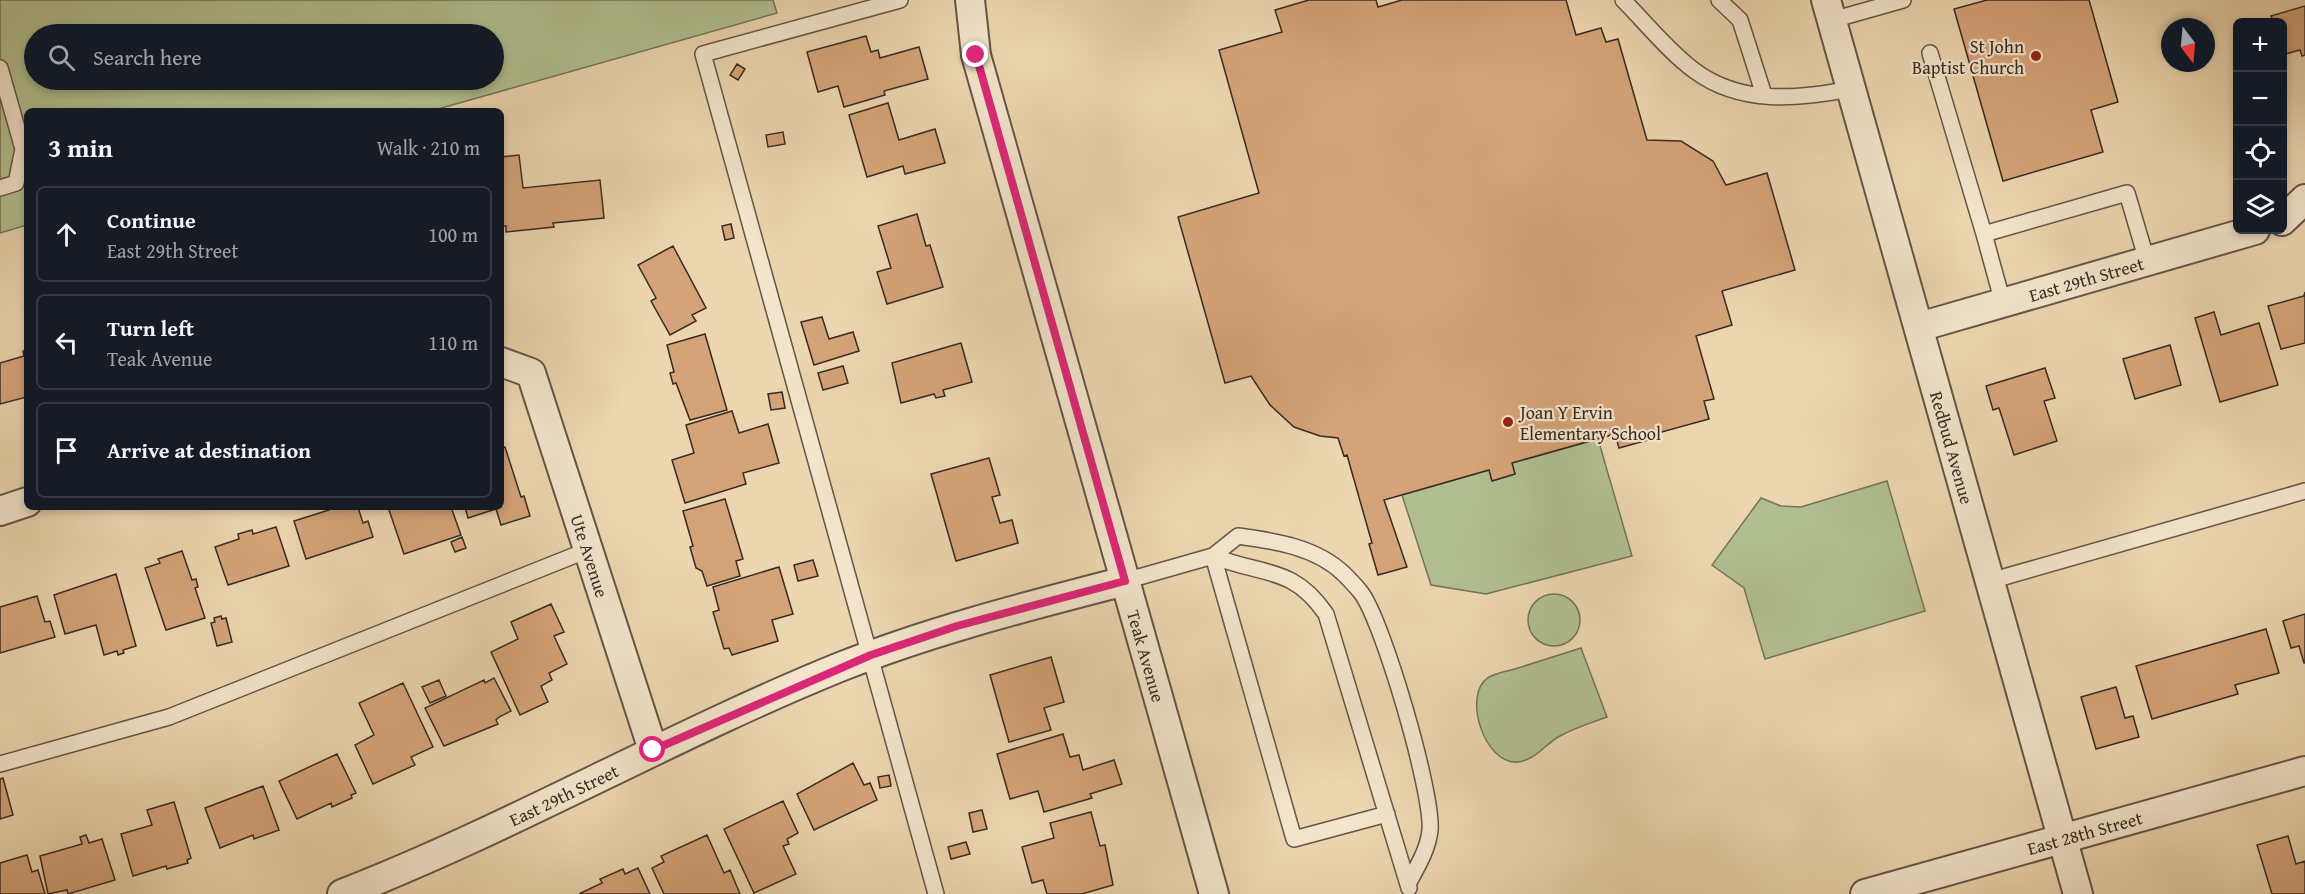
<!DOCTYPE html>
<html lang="en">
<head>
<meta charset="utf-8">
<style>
  body { margin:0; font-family:"Gentium Book Plus",serif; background:#242831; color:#f1f3f6 }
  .controls { position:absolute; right:18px; top:18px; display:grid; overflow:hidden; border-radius:9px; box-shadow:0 3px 9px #0003 }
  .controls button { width:54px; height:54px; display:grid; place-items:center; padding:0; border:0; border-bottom:2px solid #363941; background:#171b24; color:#f1f3f6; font:30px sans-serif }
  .compass { position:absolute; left:2161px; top:18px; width:54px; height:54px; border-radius:50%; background:#171b24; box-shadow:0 3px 9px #0003; rotate:164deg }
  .stop { position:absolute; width:18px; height:18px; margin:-14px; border:4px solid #db2777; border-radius:50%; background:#fff }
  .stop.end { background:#db2777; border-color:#fff; box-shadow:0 2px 6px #0008 }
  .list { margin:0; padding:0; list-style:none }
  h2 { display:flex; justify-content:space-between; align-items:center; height:78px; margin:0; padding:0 24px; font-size:26px }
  h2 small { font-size:20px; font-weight:400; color:#9ea1a6 }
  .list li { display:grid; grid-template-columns:39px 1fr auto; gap:18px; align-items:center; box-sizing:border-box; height:96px; margin:0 12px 12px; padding:0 12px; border:2px solid #363941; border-radius:9px }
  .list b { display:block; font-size:22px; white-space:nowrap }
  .list p { margin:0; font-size:20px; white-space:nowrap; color:#9ea1a6 }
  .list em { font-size:20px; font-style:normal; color:#9ea1a6 }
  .icon { flex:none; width:33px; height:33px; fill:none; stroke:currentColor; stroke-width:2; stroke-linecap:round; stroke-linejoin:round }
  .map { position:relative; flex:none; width:2305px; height:894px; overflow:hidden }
  .search { position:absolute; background:#171b24; box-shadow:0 3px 9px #0003; left:24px; top:24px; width:480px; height:66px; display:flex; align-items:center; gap:15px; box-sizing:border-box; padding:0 21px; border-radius:33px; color:#9ea1a6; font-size:22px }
  .panel { position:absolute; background:#171b24; box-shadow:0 3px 9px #0003; left:24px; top:108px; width:480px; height:402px; border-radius:9px }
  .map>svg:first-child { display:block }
  .green { fill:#b1bf90; stroke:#74745a; stroke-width:1.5; fill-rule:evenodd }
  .building { fill:#d5a378; stroke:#382a25; stroke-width:1.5 }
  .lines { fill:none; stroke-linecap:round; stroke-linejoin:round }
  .lane-casing { stroke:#655548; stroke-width:18 }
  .street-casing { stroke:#655548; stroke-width:32 }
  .lane { stroke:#f3e4cb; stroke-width:15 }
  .street { stroke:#f3e4cb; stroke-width:28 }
  .route { stroke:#db2777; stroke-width:8 }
  .poi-dot { fill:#8f2418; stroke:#f3e4cb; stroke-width:2 }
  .labels { text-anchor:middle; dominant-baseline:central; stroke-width:4.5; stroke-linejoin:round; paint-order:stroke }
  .poi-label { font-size:18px; fill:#382a25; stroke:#f3e4cb; text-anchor:end }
  .street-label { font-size:18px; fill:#382a25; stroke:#f3e4cb }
</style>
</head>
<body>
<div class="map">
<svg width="2305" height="894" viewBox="0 0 2305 894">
  <rect width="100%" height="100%" fill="#ecd6af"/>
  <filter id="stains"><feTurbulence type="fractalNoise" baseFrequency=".00333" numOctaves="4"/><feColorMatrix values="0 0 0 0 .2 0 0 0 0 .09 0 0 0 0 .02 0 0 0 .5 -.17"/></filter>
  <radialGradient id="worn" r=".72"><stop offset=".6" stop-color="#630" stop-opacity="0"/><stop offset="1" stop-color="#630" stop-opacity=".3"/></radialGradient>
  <!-- green -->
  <path class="green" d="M0,0H773L777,13L431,111H27V225L0,233ZM34,34H494V80H34Z
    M1598,439L1632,556L1486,594L1431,585L1402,495L1489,470L1492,481L1515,474L1512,463Z
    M1887,481L1925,611L1765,659L1744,588L1712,565L1761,498L1781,506L1801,507Z
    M1528 620a26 26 0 1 1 52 0a26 26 0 1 1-52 0Z
    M1581,648L1607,717C1591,723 1574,728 1560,736C1545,744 1536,760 1518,762C1485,766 1461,694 1489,677C1496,673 1507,671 1515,669C1537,662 1559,655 1581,648Z"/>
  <!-- building -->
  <path class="building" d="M1309,0H1376L1378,7L1402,0H1566L1576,35L1601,28L1606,42L1618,39L1647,140L1681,141L1713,161L1726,185L1767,173L1795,270L1722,291L1732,325L1696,336L1714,399L1704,401L1709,419L1647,436L1648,440L1619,448L1615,434L1512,463L1515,474L1492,481L1489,470L1384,500L1407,567L1378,575L1369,544L1372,543L1347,455L1344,456L1338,438L1320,436L1294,427L1270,405L1251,376L1225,383L1178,217L1259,193L1219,50L1282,32L1275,10Z
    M1987,0H2089L2118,102L2091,110L2103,152L2003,181L1954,9Z
    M2305,6V55L2302,56L2300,50L2282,55V22H2273L2271,16Z
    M866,36L871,52L878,50L880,58L919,47L928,79L884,91L885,95L844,107L838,86L818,92L807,52Z
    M737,64L745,69L738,80L730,75Z
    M888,103L899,140L935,129L945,163L905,174L903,166L867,177L849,115Z
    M783,132L785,144L768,147L766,135Z
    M519,155L523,188L600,180L604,218L553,223L554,227L506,232V226H501V157Z
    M917,214L926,246L930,245L943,287L887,304L877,272L891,268L878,226Z
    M731,224L734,238L725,240L722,226Z
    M673,246L706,308L692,315L696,321L670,335L651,301L656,298L638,265Z
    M2305,292V343L2281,349L2268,306L2304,296Z
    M2214,312L2221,335L2259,323L2278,385L2220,402L2195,318Z
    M822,317L829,339L853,332L859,351L814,365L801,322Z
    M705,334L727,410L690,420L676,383L673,384L670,373L674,372L667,345Z
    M961,343L972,382L943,390L945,396L936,398L934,394L901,403L892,363Z
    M2170,345L2181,385L2135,399L2123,359Z
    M27,350V397L0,404V363L24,356L23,351Z
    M843,366L848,383L823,390L818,373Z
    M2045,368L2055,398L2044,401L2057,441L2014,455L1999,408L1993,410L1986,386Z
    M782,392L785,408L771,410L768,394Z
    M732,411L739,433L768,424L779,463L743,473L746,484L685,503L672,460L694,453L686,425Z
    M505,447L521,497L524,496L530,516L501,525L496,509L468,518L465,507H501V448Z
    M989,458L1000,495L992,497L1000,523L1012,520L1018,543L956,561L931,474Z
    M725,499L743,559L736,561L740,576L707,586L702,571L696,568L690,547L693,546L683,511Z
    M328,507H358L363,523L368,521L373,537L306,559L294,521L329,510Z
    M388,507H451L461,535L404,554Z
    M276,527L289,566L228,585L215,547L239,539L238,534L252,530L253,534Z
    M462,537L466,548L455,552L451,542Z
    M182,551L192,580L196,579L198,587L195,588L205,618L166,630L145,568L160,563L158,559Z
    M813,560L818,576L798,581L794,565Z
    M779,567L793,614L772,620L778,641L732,655L729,648L724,649L713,612L719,610L713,587Z
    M116,574L136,646L123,650L124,653L118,655L117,651L104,655L96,625L65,634L54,595Z
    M37,596L45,622L50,621L55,637L0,653V607Z
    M551,604L564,632L554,636L567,664L549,673L552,680L541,686L548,702L520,715L491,652L518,639L511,622Z
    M2305,614V663H2304L2299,646L2291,648L2283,621Z
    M221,616L222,619L226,618L232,642L217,646L211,623L215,622L214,618Z
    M2266,629L2279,673L2235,685L2238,694L2152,719L2136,666Z
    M1051,657L1064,702L1044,708L1051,730L1009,742L990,675Z
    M494,678L511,711L499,717L496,720L498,724L444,746L425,708L484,680L485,683Z
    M439,680L446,696L430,703L422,687Z
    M403,683L433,747L411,757L415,765L373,784L355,745L374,735L359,703Z
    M2116,687L2125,718L2133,716L2139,737L2096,749L2081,697Z
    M1063,734L1070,757L1079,755L1083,770L1114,760L1122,784L1090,794L1092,798L1044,812L1038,791L1010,799L997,754Z
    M337,754L356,793L351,795L352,798L332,807L331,803L297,819L279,781Z
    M853,763L864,785L870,783L877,800L814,830L797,794Z
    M889,775L891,786L880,788L878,777Z
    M3,778L13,815L0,819V779Z
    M263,786L279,830L254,839L253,835L220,848L205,808Z
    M783,801L798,833L787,839L789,844L783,846L796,874L754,893L724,829Z
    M174,802L191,858L187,860L188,863L167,869L166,866L133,876L121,834L152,825L147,810Z
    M982,810L987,829L973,832L969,813Z
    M1091,812L1100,846L1105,845L1113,885L1082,894H1047L1043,880L1032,883L1022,847L1054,838L1050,823Z
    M86,835L89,843L102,839L115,880L68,894L67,890L48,894L40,856L82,844L80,837Z
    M707,835L724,873L730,870L740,894H664L652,868L664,862L661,856Z
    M2288,836L2296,864L2305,861V894H2272L2257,845Z
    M966,842L970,854L951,859L948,847Z
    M27,855L32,872L38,870L45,894H0V863Z
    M638,868L650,894H579L602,883L600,879L623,869L625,874Z"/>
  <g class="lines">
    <defs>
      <path id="lane" d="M900,0L703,54L936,894
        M1623,0C1646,23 1669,52 1695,71C1741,105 1798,99 1851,89
        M1719,0L1740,20L1764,95
        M1832,20L1903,0
        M1930,53L1984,234L2127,193L2147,261
        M0,68L23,149L16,183L0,188
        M1984,234L2003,303
        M1213,556C1262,576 1292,565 1326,614L1409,888
        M1213,556L1294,839L1387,814
        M1125,581L1213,556L1238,536C1275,541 1316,547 1344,574C1350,580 1357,587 1362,594C1384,625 1433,793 1430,830C1428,850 1417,867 1408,884
        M1990,581L2305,491
        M0,764L169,717L588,550"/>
      <g id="street">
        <path id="s1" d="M970,0L976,55L1214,894"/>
        <path id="s2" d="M1826,0L2078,894"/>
        <path d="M2282,221L2305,199"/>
        <path id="s3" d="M1919,327L2255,230"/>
        <path id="s4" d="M501,362L531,373L653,750"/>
        <path d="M0,511L27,502"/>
        <path id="s5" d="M342,894C512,828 670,736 840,667C933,630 1029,606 1125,581"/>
        <path id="s6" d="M1865,894L2305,771"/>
      </g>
    </defs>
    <!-- lane casing -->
    <use href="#lane" class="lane-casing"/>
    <!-- street casing -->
    <use href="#street" class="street-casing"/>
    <!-- lane -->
    <use href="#lane" class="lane"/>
    <!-- street -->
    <use href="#street" class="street"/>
  </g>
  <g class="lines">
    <!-- route -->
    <path class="route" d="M653,750L871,655L957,626L1125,581L976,55"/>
  </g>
  <!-- markers -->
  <g class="poi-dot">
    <circle cx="2036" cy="56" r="6"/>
    <circle cx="1508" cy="422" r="6"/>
  </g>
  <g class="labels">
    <!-- poi labels -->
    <g class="poi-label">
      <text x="2024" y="46">St John<tspan x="2024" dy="21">Baptist Church</tspan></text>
      <text x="1520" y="412" text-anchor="start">Joan Y Ervin<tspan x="1520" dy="21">Elementary School</tspan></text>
    </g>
    <!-- street labels -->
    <g class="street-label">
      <text stroke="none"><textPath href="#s3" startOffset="174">East 29th Street</textPath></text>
      <text stroke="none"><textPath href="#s2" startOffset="465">Redbud Avenue</textPath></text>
      <text stroke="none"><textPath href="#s4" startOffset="224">Ute Avenue</textPath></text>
      <text stroke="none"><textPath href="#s1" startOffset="680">Teak Avenue</textPath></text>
      <text stroke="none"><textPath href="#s5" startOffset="243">East 29th Street</textPath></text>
      <text stroke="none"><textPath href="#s6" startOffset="228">East 28th Street</textPath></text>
    </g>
  </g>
  <rect width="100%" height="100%" filter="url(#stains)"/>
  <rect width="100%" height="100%" fill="url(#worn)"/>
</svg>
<div class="controls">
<button>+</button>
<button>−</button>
<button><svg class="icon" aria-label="locate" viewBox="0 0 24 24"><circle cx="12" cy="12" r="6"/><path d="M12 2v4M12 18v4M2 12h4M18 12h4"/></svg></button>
<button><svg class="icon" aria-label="layers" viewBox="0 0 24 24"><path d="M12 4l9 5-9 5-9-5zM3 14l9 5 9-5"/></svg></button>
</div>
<svg class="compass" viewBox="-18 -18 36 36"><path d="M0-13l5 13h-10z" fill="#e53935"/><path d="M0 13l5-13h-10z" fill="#9ea1a6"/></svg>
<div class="stop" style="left:653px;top:750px"></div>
<div class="stop end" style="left:976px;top:55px"></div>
<div class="search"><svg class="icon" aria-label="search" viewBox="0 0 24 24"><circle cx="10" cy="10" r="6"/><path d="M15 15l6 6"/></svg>Search here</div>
<section class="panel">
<h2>3 min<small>Walk · 210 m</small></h2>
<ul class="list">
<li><svg class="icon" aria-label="ahead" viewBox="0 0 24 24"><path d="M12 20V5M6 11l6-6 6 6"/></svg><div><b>Continue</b><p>East 29th Street</p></div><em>100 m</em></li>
<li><svg class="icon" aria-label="left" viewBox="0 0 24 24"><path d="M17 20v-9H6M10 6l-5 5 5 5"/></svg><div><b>Turn left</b><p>Teak Avenue</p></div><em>110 m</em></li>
<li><svg class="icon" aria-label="arrive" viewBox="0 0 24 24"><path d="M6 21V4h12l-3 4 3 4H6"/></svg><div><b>Arrive at destination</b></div></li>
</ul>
</section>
</div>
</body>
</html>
